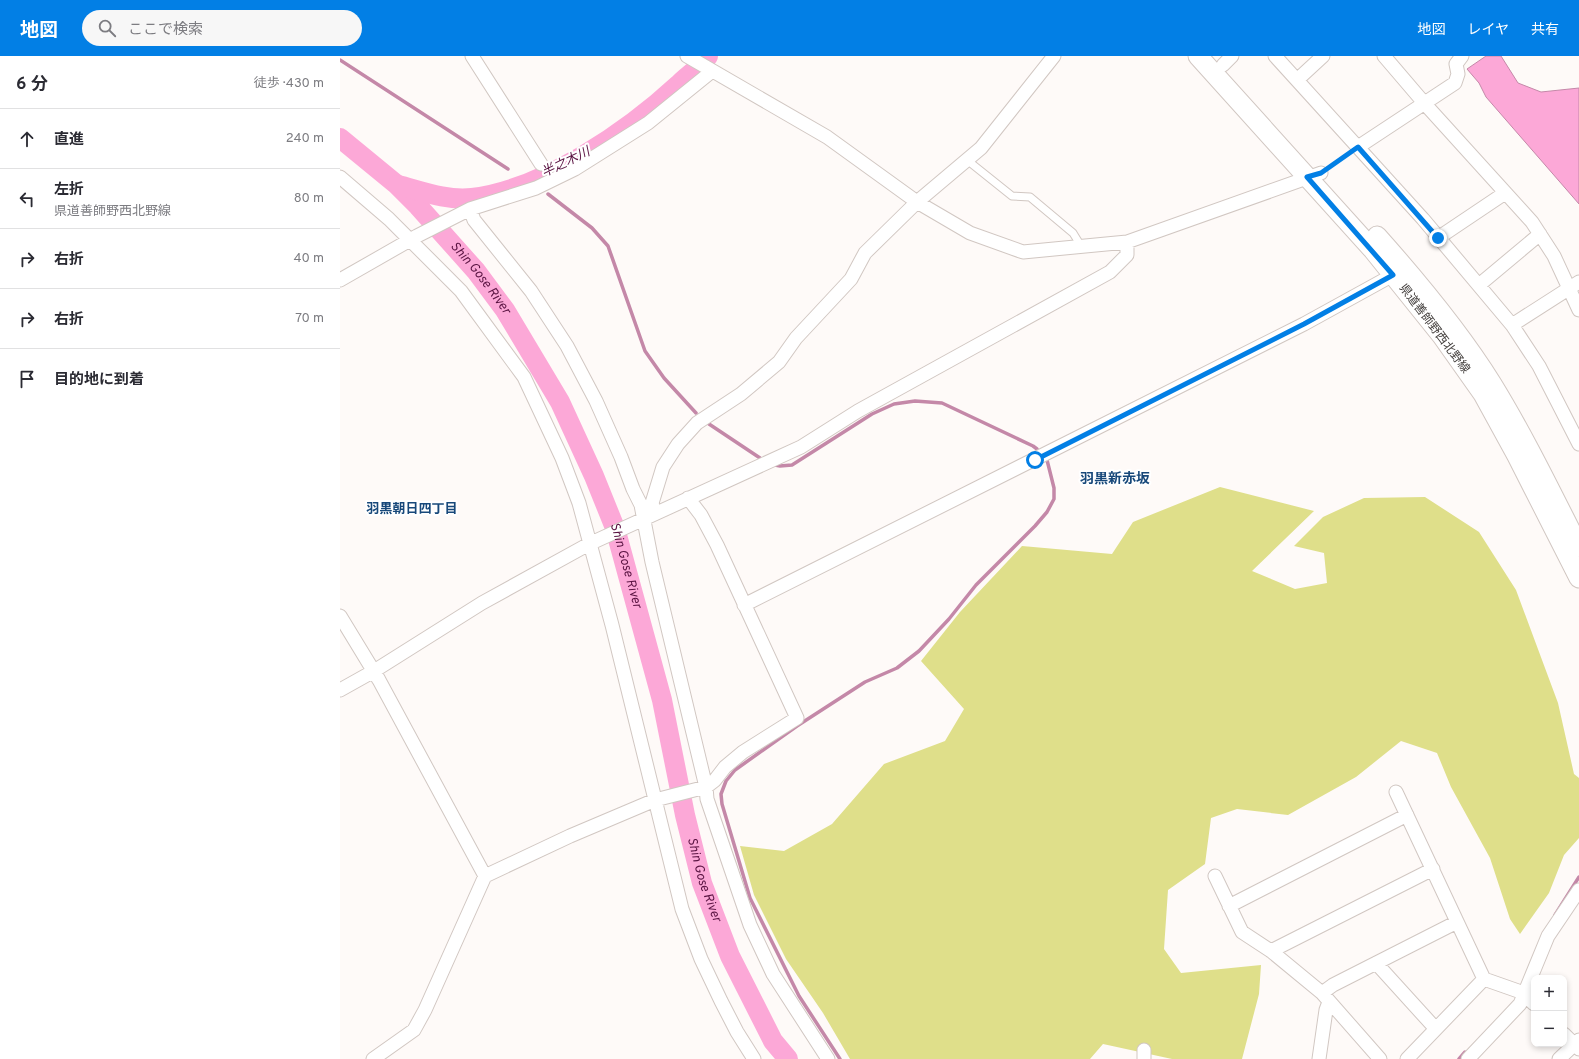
<!DOCTYPE html>
<html lang="ja">
<head>
<meta charset="utf-8">
<style>
  body { margin:0; font-family:Overpass,"Noto Sans JP",sans-serif; background:#f7f7f7; color:#2b2b33 }
  .controls { position:absolute; right:12px; bottom:12px; display:grid; overflow:hidden; border-radius:8px; box-shadow:0 2px 6px #0003 }
  .controls button { width:36px; height:36px; display:grid; place-items:center; padding:0; border:0; border-bottom:1px solid #e1e1e2; background:#fff; color:#2b2b33; font:20px sans-serif }
  .stop { position:absolute; width:12px; height:12px; margin:-9px; border:3px solid #027fe5; border-radius:50%; background:#fff }
  .stop.end { background:#027fe5; border-color:#fff; box-shadow:0 1px 4px #0008 }
  .list { margin:0; padding:0; list-style:none }
  h2 { display:flex; justify-content:space-between; align-items:center; height:52px; margin:0; padding:0 16px; font-size:17px }
  h2 small { font-size:13px; font-weight:400; color:#7c7c81 }
  .list li { display:grid; grid-template-columns:26px 1fr auto; gap:12px; align-items:center; box-sizing:border-box; height:60px; padding:0 16px; border-top:1px solid #e1e1e2 }
  .list b { display:block; font-size:15px; white-space:nowrap }
  .list p { margin:0; font-size:13px; white-space:nowrap; color:#7c7c81 }
  .list em { font-size:13px; font-style:normal; color:#7c7c81 }
  .icon { flex:none; width:22px; height:22px; fill:none; stroke:currentColor; stroke-width:2; stroke-linecap:round; stroke-linejoin:round }
  .map { position:relative; flex:none; width:1239px; height:1003px; overflow:hidden }
  header { display:flex; align-items:center; gap:24px; box-sizing:border-box; height:56px; padding:0 20px; background:#027fe5; color:#fff }
  header strong { font-size:19px }
  nav { display:flex; gap:22px; margin-inline-start:auto; font-size:14px }
  .search { width:280px; height:36px; background:#f7f7f7; display:flex; align-items:center; gap:10px; box-sizing:border-box; padding:0 14px; border-radius:22px; color:#7c7c81; font-size:15px }
  main { display:flex }
  aside { flex:1; background:#fff }
  .map>svg:first-child { display:block }
  .green { fill:#dfdf8a }
  .water { fill:#fca8d7; stroke:#c488a8 }
  .lines { fill:none; stroke-linecap:round; stroke-linejoin:round }
  .stream { stroke:#c488a8; stroke-width:3.5 }
  .river { stroke:#fca8d7; stroke-width:20 }
  .service-casing { stroke:#d1c7c2; stroke-width:9 }
  .minor-casing { stroke:#d1c7c2; stroke-width:15 }
  .secondary-casing { stroke:#d1c7c2; stroke-width:21 }
  .path { stroke:#999593; stroke-width:2; stroke-dasharray:3 3; stroke-linecap:butt }
  .service { stroke:#fff; stroke-width:7 }
  .minor { stroke:#fff; stroke-width:13 }
  .secondary { stroke:#fff; stroke-width:19 }
  .route { stroke:#027fe5; stroke-width:5 }
  .labels { text-anchor:middle; dominant-baseline:central; stroke-width:4; stroke-linejoin:round; paint-order:stroke }
  .street-label { font-size:12px; fill:#403c3a; stroke:#fff }
  .water-label { font-size:13px; font-style:italic; fill:#5a1342; stroke:#fff }
  .neighbourhood-label { font-size:13px; font-weight:bold; fill:#17487a; stroke:#fff }
  .quarter-label { font-size:14px; font-weight:bold; fill:#17487a; stroke:#fff }
</style>
</head>
<body>
<header>
<strong>地図</strong>
<div class="search"><svg class="icon" aria-label="search" viewBox="0 0 24 24"><circle cx="10" cy="10" r="6"/><path d="M15 15l6 6"/></svg>ここで検索</div>
<nav><a>地図</a><a>レイヤ</a><a>共有</a></nav>
</header>
<main>
<aside>
<h2>6 分<small>徒歩 · 430 m</small></h2>
<ul class="list">
<li><svg class="icon" aria-label="ahead" viewBox="0 0 24 24"><path d="M12 20V5M6 11l6-6 6 6"/></svg><div><b>直進</b></div><em>240 m</em></li>
<li><svg class="icon" aria-label="left" viewBox="0 0 24 24"><path d="M17 20v-9H6M10 6l-5 5 5 5"/></svg><div><b>左折</b><p>県道善師野西北野線</p></div><em>80 m</em></li>
<li><svg class="icon" aria-label="right" viewBox="0 0 24 24"><path d="M7 20v-9h11M14 6l5 5-5 5"/></svg><div><b>右折</b></div><em>40 m</em></li>
<li><svg class="icon" aria-label="right" viewBox="0 0 24 24"><path d="M7 20v-9h11M14 6l5 5-5 5"/></svg><div><b>右折</b></div><em>70 m</em></li>
<li><svg class="icon" aria-label="arrive" viewBox="0 0 24 24"><path d="M6 21V4h12l-3 4 3 4H6"/></svg><div><b>目的地に到着</b></div></li>
</ul>
</aside>
<div class="map">
<svg width="1239" height="1003" viewBox="0 0 1239 1003">
  <rect width="100%" height="100%" fill="#fefaf8"/>
  <!-- green -->
  <path class="green" d="M880,431L974,455L912,515L955,533L987,527L984,497L954,490L983,461L1024,442L1085,441L1139,476L1176,534L1218,647L1234,718L1239,722V782L1224,799L1209,837L1180,878L1170,863L1150,802L1111,731L1097,697L1061,685L1016,721L948,759L897,753L871,762L865,808L828,834L824,893L841,917L921,909L919,938L902,1003H832L763,988L750,1003H510L483,957L446,903L414,839L400,790L444,795L492,768L544,708L605,685L624,653L581,605L620,556L682,490L772,498L793,466Z"/>
  <!-- water -->
  <path class="water" d="M1146,0H1161L1178,27L1201,36L1239,32V148L1146,41L1139,27L1127,13Z"/>
  <g class="lines">
    <!-- stream -->
    <path class="stream" d="M0,4L168,113
      M208,138L252,172L268,190L305,295L324,322L356,357
      M369,368L420,402
      M435,409L440,410L452,409L532,358L554,348L575,345L602,347L693,390L697,393
      M1215,859L1239,821
      M500,1003L459,940L410,842L382,748L381,738L386,725L395,714L457,670L525,626L557,612L579,595L609,563L636,529L695,470L707,456L714,443V432L707,404
      M1119,1003L1125,996"/>
    <!-- river -->
    <g class="river">
      <path id="s1" d="M0,82L56,128L78,150L136,215L165,254L220,346L254,420L275,472L322,644L345,759L362,827L390,900L433,985L448,1003"/>
      <path d="M58,129C81,135 107,145 132,142C204,133 287,76 340,27C348,19 362,10 368,0"/>
    </g>
    <defs>
      <path id="service" d="M627,104L672,140L690,141L733,177L741,190"/>
      <path id="minor" d="M132,0L201,108
        M347,0L487,81L577,146L630,177L683,196L787,186L981,117
        M935,0L1083,163L1172,269L1199,310L1239,388
        M1044,0L1085,48L1192,166L1214,200L1239,254
        M883,9L892,0
        M957,24L983,0
        M1018,91L1115,27L1118,18L1116,8L1122,0
        M0,121L49,163L121,235L184,321L222,402L239,447L272,569L342,853L361,903L381,945L397,976L414,1003
        M130,153L134,164L191,235L227,290L256,345L281,401L293,433L301,449L312,506L366,731L367,743L410,869L433,918L488,1003
        M1098,182L1165,137
        M0,224L77,180L130,153L196,132L235,113L308,67L371,16
        M1139,229L1200,178
        M1172,269L1239,226
        M315,457L312,447L323,411L338,388L357,367L401,338L439,306L456,282L511,223L525,197L577,146L641,92L714,0
        M404,549L964,268L1053,219
        M0,560L39,624L145,820
        M0,634L34,615L142,547L249,488L461,391L518,355L770,216L787,199V186
        M1056,736L1144,923L1181,936L1194,948
        M875,820L902,876L931,895L982,937L1040,1003
        M889,850L1067,759
        M931,895L1093,813
        M1036,907L1095,972
        M982,937L993,929L1117,866
        M1224,978L1239,993
        M804,994V1003
        M33,1003L74,974L85,954L145,820L230,780L315,744L366,731L375,724L385,711L403,696L457,662L377,489L361,459L348,442
        M979,1003L986,954L989,946
        M1067,1003L1144,923
        M1128,1003L1180,948L1208,880L1239,834
        M1219,1003L1239,984"/>
      <path id="secondary" d="M858,0L1033,194L1102,280L1143,338L1177,400L1239,522
        M1037,180C1078,226 1119,275 1152,328C1184,380 1211,436 1239,491"/>
    </defs>
    <!-- service casing -->
    <use href="#service" class="service-casing"/>
    <!-- minor casing -->
    <use href="#minor" class="minor-casing"/>
    <!-- secondary casing -->
    <use href="#secondary" class="secondary-casing"/>
    <!-- path -->
    <path class="path" d="M990,110L1008,98"/>
    <!-- service -->
    <use href="#service" class="service"/>
    <!-- minor -->
    <use href="#minor" class="minor"/>
    <!-- secondary -->
    <use href="#secondary" class="secondary"/>
  </g>
  <g class="lines">
    <!-- route -->
    <path class="route" d="M695,404L964,268L1053,219L967,121L981,117L1018,91L1098,182"/>
  </g>
  <g class="labels">
    <!-- street labels -->
    <g class="street-label">
      <text transform="translate(1094 273) rotate(53)">県道善師野西北野線</text>
    </g>
    <!-- water labels -->
    <g class="water-label">
      <text transform="translate(226 107) rotate(-26)">半之木川</text>
      <text stroke="none"><textPath href="#s1" startOffset="199">Shin Gose River</textPath></text>
      <text stroke="none"><textPath href="#s1" startOffset="523">Shin Gose River</textPath></text>
      <text stroke="none"><textPath href="#s1" startOffset="847">Shin Gose River</textPath></text>
    </g>
    <!-- neighbourhood labels -->
    <g class="neighbourhood-label">
      <text x="72" y="454">羽黒朝日四丁目</text>
    </g>
    <!-- quarter labels -->
    <g class="quarter-label">
      <text x="775" y="423">羽黒新赤坂</text>
    </g>
  </g>
</svg>
<div class="controls">
<button>+</button>
<button>−</button>
</div>
<div class="stop" style="left:695px;top:404px"></div>
<div class="stop end" style="left:1098px;top:182px"></div>
</div>
</main>
</body>
</html>
